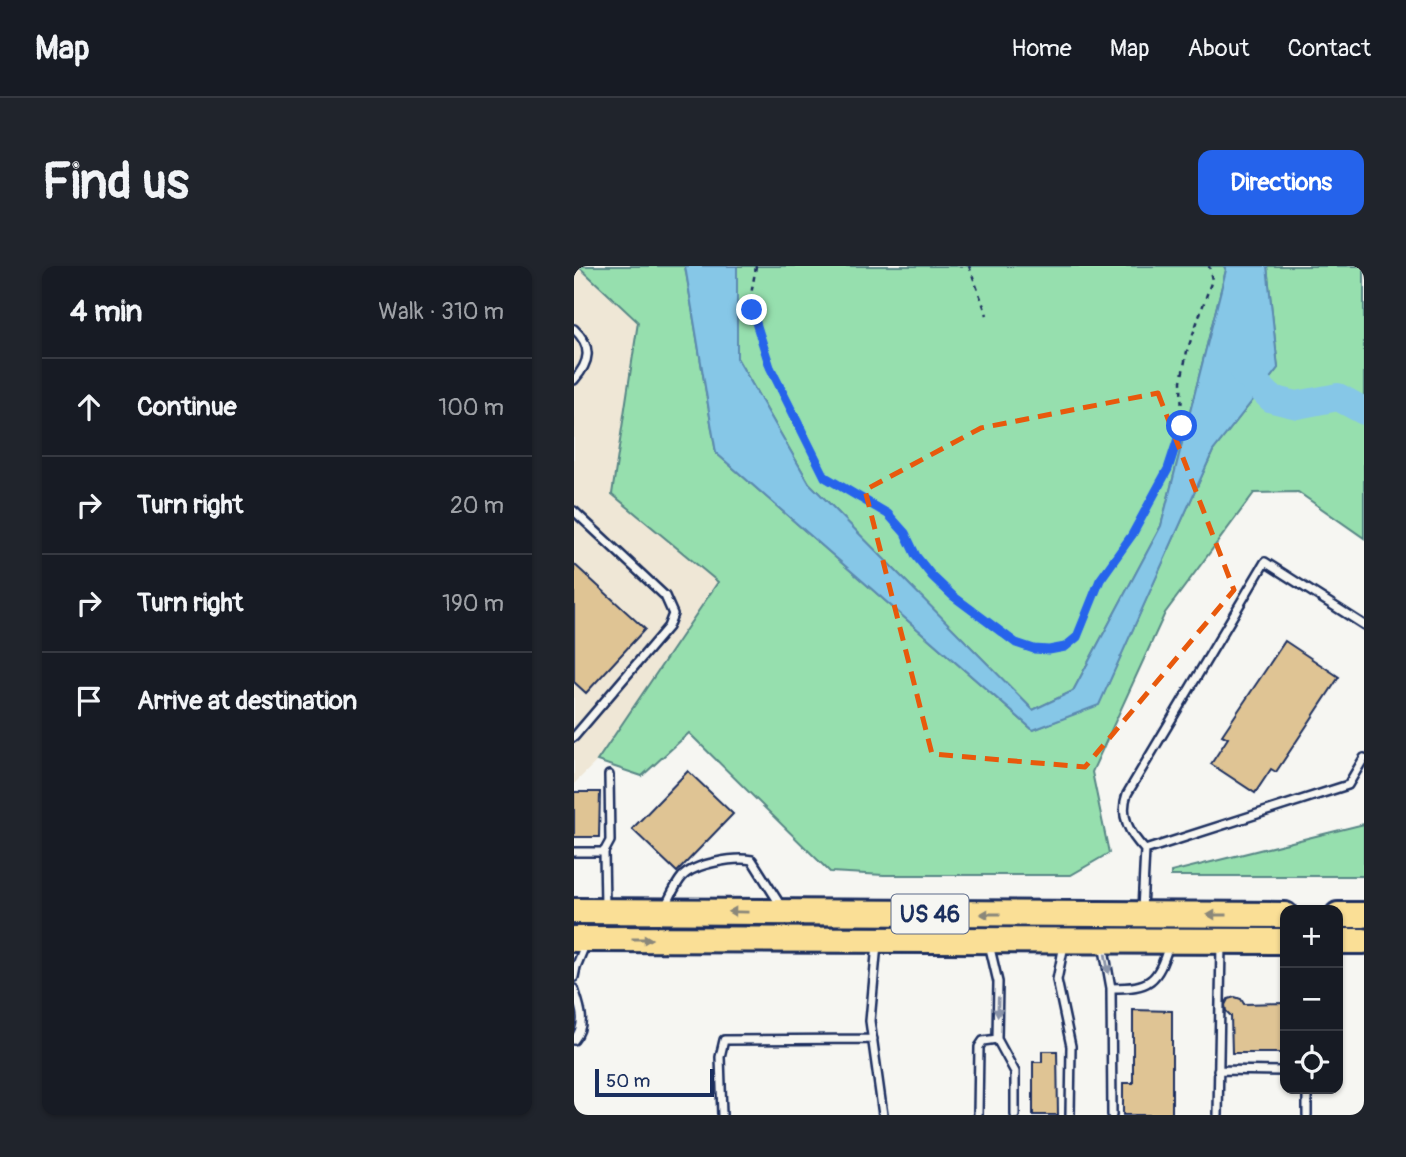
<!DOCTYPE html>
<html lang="en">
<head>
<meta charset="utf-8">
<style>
  body { margin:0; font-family:Pangolin,sans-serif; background:#20242c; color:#f1f3f6 }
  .controls { position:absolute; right:21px; bottom:21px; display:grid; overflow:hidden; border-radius:14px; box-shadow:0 2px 5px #0004 }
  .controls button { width:63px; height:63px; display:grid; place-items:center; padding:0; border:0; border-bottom:2px solid #363941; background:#171b24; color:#f1f3f6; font:35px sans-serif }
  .scale { position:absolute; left:21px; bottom:18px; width:119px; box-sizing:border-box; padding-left:7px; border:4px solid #1b2f5e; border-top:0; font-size:19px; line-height:24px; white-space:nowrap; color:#1b2f5e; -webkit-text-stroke:5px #f6f6f2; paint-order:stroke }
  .stop { position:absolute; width:21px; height:21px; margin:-16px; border:5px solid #2563eb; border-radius:50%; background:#fff }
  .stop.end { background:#2563eb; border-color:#fff; box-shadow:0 2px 7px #0008 }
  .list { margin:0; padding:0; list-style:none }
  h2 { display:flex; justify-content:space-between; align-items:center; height:91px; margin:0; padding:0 28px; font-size:30px }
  h2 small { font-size:23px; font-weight:400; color:#9ea1a6 }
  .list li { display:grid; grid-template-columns:46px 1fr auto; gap:21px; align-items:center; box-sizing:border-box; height:98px; padding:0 28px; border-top:2px solid #363941 }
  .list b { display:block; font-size:26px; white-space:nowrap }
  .list em { font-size:23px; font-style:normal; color:#9ea1a6 }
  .icon { flex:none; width:38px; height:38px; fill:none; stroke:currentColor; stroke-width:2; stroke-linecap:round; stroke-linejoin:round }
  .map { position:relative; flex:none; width:790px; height:849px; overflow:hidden; border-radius:14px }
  header { display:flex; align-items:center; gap:42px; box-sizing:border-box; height:98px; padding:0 35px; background:#171b24; border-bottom:2px solid #363941 }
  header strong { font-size:33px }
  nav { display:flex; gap:38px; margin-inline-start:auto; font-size:24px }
  .intro { display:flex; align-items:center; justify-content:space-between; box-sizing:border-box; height:168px; padding:0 42px }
  h1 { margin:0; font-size:49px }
  .button { padding:18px 32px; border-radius:14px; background:#2563eb; color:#fff; font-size:24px; font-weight:700 }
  main { display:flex; gap:42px; padding:0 42px }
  aside { flex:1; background:#171b24; border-radius:14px; box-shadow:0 2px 5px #0004 }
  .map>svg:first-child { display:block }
  .built { fill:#efe7d6 }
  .green { fill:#96dfae; stroke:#588786; stroke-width:2 }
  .water { fill:#86c7e7; stroke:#5b8ab0; stroke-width:2 }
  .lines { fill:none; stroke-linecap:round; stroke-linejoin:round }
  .river { stroke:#86c7e7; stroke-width:28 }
  .building { fill:#dfc494; stroke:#1b2f5e; stroke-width:2 }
  .service-casing { stroke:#1b2f5e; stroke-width:12 }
  .trunk-casing { stroke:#1b2f5e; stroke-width:30 }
  .path { stroke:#1b2f5e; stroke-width:2.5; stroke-dasharray:5 5; stroke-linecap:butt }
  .service { stroke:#f6f6f2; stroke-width:7 }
  .trunk { stroke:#fadf96; stroke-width:24 }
  .oneway { fill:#8a877a }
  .oneway2 { fill:#8892a8 }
  .route { stroke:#2563eb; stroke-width:9 }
  .marked { fill:none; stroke:#e8590c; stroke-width:5; stroke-dasharray:14 9; stroke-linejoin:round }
  .labels { text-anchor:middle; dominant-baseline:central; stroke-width:5; stroke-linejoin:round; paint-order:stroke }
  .shield { fill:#f6f6f2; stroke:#5d6b8a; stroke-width:2 }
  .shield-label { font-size:23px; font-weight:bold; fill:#1b2f5e }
</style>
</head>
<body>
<header>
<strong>Map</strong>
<nav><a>Home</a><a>Map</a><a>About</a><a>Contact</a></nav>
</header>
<div class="intro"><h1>Find us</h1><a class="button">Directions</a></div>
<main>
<aside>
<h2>4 min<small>Walk · 310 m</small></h2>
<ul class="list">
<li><svg class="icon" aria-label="ahead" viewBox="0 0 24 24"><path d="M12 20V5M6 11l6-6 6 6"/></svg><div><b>Continue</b></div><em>100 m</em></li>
<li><svg class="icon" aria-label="right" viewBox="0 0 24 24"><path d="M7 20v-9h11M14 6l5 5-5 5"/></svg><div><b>Turn right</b></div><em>20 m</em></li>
<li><svg class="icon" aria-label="right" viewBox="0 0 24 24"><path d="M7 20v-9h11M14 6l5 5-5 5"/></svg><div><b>Turn right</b></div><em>190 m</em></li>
<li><svg class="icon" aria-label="arrive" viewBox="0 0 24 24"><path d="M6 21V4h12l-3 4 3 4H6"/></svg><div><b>Arrive at destination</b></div></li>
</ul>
</aside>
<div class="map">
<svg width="790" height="849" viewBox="0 0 790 849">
  <rect width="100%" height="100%" fill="#f6f6f2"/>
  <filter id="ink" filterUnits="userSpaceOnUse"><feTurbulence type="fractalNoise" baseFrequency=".0143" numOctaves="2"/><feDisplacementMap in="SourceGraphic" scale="14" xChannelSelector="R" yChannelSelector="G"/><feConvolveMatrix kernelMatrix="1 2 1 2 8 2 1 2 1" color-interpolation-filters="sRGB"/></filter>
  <g filter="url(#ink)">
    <!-- built -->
    <path class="built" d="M0,0H4L64,56L38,228L144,316L23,495L0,518Z"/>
    <!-- green -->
    <path class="green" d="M4,0H111L142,187L459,464L525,438L639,185L704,102L693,0H790V272L724,226L680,227L591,347L518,506L535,587L497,609H310L256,606L115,467L68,510L23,495L144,316L38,228L64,56Z
      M163,0H650L652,4L587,260L499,425L459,444L235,217L163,92Z
      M790,558V610H597V606Z"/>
    <!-- water -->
    <path class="water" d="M111,0H163V92L235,217L459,444L499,425L587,260L652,4L650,0H693L704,102L639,185L525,439L459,464L142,187Z"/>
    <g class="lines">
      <!-- river -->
      <path class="river" d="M666,95L670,106L698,133L723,139L764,131L790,145"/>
    </g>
    <!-- building -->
    <path class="building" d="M0,298L71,363L12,427L0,416Z
      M711,375L765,411L702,506L697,503L681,527L637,498L654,472L648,469Z
      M114,505L159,548L103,606L58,563Z
      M0,526H26L25,571H0Z
      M661,731L667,733L670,738L711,737V787H658L657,750L652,745L651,739L654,733Z
      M559,744L598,745V849H549V817H559Z
      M468,785H483L484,849H459V796H468Z"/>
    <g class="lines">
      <defs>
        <path id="service" d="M0,63C19,81 16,96 0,114
          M0,245L91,330L99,348L94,361L0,471
          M571,584C556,568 545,550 553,528L691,296L790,359
          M0,586H30L31,640
          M30,586L36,575L35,509
          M91,641C96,632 101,619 108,611C121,597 161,591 178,594L207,640
          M568,644L571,584L774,519L790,492
          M303,678L296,755L309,849
          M415,678L424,716L423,773L441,806V849
          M529,678L537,722L538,849
          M490,679L483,714L497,780L496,849
          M0,711L2,701L11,679
          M537,722C577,722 583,716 595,679
          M0,723C6,741 13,758 0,774
          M644,804L711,805
          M148,849L146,791L150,774L299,773
          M404,849L405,781L409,775L423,773
          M644,849L647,679
          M733,849V823"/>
        <path id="trunk" d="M0,645L711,649
          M764,649H790
          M0,673L711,675
          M764,675H790"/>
      </defs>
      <!-- service casing -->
      <use href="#service" class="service-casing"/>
      <!-- trunk casing -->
      <use href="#trunk" class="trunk-casing"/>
      <!-- path -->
      <path class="path" d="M182,0L177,29L178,44L196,101L251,211L314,248L331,267L342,290L358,310L410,355L442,377L460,383L475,384L491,381L504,371L526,314L558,269L594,203L608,160L607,115L613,85L638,14L635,0
        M395,0L413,49"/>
      <!-- service -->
      <use href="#service" class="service"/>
      <!-- trunk -->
      <use href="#trunk" class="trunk"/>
    </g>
    <!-- one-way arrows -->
    <defs><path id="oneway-solid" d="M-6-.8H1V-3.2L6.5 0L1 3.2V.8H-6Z" transform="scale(1.75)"/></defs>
    <g class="oneway">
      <use href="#oneway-solid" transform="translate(164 646) rotate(-179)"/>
      <use href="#oneway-solid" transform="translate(416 648) rotate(-180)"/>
      <use href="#oneway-solid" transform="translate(643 649) rotate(-180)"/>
      <use href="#oneway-solid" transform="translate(68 673)"/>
    </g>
    <g class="oneway2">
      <use href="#oneway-solid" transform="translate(533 698) rotate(80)"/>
      <use href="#oneway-solid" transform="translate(424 741) rotate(92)"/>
    </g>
  </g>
  <g class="lines" filter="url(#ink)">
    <!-- route -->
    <path class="route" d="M178,44L196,101L251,211L314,248L331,267L342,290L358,310L379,330L442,377L460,383L475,384L491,381L503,371L526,314L558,269L594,203L608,160"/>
  </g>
  <!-- marked area -->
  <path class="marked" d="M584,127L660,324L511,501L358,488L291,224L407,162Z"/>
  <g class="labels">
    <!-- shield labels -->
    <rect class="shield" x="317.5" y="628.5" width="77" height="39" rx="5"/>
    <g class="shield-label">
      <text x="356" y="648">US 46</text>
    </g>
  </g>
</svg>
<div class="controls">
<button>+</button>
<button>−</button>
<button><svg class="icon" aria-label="locate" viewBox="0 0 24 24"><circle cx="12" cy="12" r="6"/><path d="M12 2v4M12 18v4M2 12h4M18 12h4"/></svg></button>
</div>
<div class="scale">50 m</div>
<div class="stop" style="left:608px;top:160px"></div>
<div class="stop end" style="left:178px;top:44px"></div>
</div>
</main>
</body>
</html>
